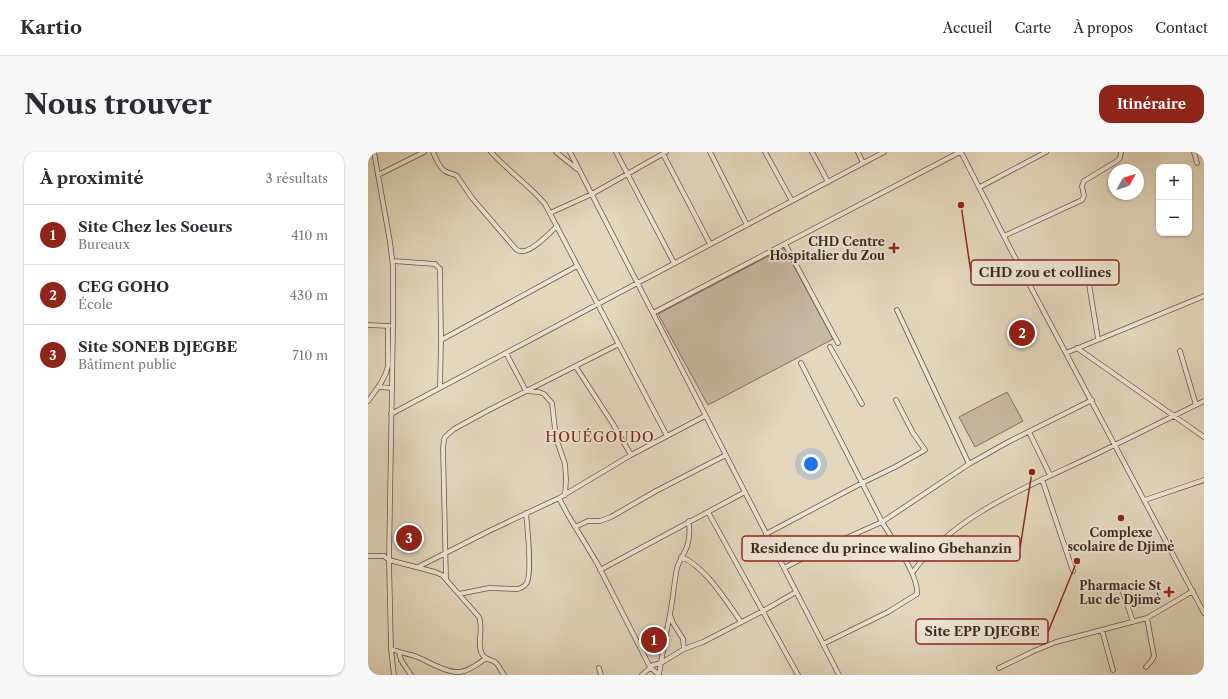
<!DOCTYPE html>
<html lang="fr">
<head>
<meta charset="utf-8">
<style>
  body { margin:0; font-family:"Libre Caslon Text",serif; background:#f7f7f7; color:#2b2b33 }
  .controls { position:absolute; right:12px; top:12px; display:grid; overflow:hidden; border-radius:8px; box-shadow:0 1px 3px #0004 }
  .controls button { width:36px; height:36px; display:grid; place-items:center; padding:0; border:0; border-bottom:1px solid #e1e1e2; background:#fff; color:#2b2b33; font:20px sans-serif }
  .compass { position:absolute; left:740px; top:12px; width:36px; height:36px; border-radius:50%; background:#fff; box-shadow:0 1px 3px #0004; rotate:51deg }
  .you { position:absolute; left:443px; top:312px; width:14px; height:14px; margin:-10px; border:3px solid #fff; border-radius:50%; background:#1a73e8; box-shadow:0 0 0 6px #1a73e833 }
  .badge { display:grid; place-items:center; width:26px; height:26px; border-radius:50%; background:#8f2418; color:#fff; font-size:13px; font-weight:700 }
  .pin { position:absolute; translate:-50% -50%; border:2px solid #fff; box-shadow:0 1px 4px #0006 }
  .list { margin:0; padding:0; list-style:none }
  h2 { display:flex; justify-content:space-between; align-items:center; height:52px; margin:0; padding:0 16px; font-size:17px }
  h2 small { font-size:13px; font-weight:400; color:#7c7c81 }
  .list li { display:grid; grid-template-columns:26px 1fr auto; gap:12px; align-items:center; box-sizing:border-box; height:60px; padding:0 16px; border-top:1px solid #e1e1e2 }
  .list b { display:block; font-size:15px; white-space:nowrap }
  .list p { margin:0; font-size:13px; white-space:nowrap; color:#7c7c81 }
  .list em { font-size:13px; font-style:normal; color:#7c7c81 }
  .map { position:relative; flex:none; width:836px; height:523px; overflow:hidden; border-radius:12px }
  header { display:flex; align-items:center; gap:24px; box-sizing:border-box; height:56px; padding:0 20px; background:#fff; border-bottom:1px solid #e1e1e2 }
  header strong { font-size:19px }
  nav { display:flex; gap:22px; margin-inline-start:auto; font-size:14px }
  .intro { display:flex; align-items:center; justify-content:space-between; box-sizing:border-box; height:96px; padding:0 24px }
  h1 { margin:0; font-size:28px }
  .button { padding:10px 18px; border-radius:12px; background:#8f2418; color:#fff; font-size:14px; font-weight:700 }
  main { display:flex; gap:24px; padding:0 24px }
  aside { flex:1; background:#fff; border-radius:12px; box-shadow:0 1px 3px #0004 }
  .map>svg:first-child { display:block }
  .green { fill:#c8b9a2; stroke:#827061 }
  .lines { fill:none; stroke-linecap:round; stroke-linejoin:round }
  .minor-casing { stroke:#675447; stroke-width:5.5 }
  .minor { stroke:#ede5d4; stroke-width:4 }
  .poi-dot { fill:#8f2418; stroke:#ede5d4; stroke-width:1.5 }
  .labels { text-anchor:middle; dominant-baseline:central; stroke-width:3.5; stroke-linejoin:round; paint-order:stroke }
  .poi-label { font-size:12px; font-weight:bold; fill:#3d2820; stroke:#ede5d4; text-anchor:end }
  .quarter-label { font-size:14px; letter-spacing:1px; fill:#7a1f14; stroke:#ede5d4 }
  .leader { fill:none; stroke:#8f2418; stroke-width:1.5 }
  .callout-dot { fill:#8f2418; stroke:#ede5d4; stroke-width:1.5 }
  .callout { fill:#ede5d4; stroke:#8f2418; stroke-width:1.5 }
  .callout-label { font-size:13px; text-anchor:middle; font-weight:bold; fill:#3d2820 }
</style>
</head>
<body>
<header>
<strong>Kartio</strong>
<nav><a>Accueil</a><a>Carte</a><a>À propos</a><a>Contact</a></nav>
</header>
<div class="intro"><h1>Nous trouver</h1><a class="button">Itinéraire</a></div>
<main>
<aside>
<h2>À proximité<small>3 résultats</small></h2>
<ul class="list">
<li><span class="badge">1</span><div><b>Site Chez les Soeurs</b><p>Bureaux</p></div><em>410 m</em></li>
<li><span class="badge">2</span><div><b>CEG GOHO</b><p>École</p></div><em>430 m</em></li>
<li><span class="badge">3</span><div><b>Site SONEB DJEGBE</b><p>Bâtiment public</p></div><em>710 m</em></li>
</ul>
</aside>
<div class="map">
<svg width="836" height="523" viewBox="0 0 836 523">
  <rect width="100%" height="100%" fill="#e4d7bd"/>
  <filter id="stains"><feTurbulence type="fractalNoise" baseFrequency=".005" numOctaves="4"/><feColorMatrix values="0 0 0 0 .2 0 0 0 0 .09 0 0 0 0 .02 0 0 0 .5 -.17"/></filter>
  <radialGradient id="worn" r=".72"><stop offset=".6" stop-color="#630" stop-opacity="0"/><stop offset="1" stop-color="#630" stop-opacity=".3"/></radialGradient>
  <!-- green -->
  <path class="green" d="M416,96L465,187L340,253L290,162Z
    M639,240L655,269L607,295L591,265Z"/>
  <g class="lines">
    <defs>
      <path id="minor" d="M6,0L22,90L25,115V174L21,408L23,497L26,523
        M65,0C68,6 71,16 77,19C81,22 85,21 89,24L104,46L147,96C148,97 151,99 152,99C162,102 182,81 189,74
        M123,0C140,19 161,33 177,52L299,284
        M188,0L209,17
        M202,0L471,523
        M248,0L306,111
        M342,0L379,73
        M397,0L424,49
        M444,0L460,30
        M490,0L495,11
        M593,0L642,96L836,461
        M826,0L829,11
        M295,2L342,92
        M10,23L56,0
        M612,35L678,0
        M182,61L224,42L298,0
        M636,84L714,48L716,44L714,34L716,29L749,9L752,6L753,0
        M417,92L470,191
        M25,109L67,112L72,117L73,188L72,236
        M718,114L730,187
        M529,158L601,312
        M285,161L592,0
        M0,173L21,174
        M73,188L209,114
        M462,195L494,252
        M709,196L836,285
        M812,199L828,253
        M138,201L158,239L171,240L176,242L184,251L188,286L197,312L198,328L197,343
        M698,201L836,144
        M208,215L245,272L263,303
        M11,235L24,236
        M0,249C8,238 17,228 20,214V174
        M23,262L516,0
        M661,280L682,323
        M674,327L705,419
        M191,346L200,363L229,411L282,515L291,523
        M777,348L836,328
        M340,360L430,523
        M207,375L220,369H232L243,365L288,339L358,303
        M398,382L494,331L527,315L557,298L545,281L528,248
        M0,404H16L21,408L67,420L74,423L111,465C116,478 108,491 114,502C117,508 122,507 127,510C131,513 133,519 136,523
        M313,405C336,413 359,450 373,470
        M50,415L121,379L191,346L263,303L337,264
        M416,416L449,399L514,370L433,211
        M232,418L377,340
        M544,421C587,363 656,336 718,307C731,301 744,294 757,288C783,275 810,262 836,249
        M78,427L75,296L76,288L77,285L86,277L121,258L251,192
        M754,437L765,470
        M91,442L121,436L150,437C153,436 156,435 158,432C165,424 159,373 158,361
        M302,463L305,471L315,487L316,497
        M734,478L745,518
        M455,492L520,460L549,442C551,423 524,387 514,370L601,312L640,290L724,248
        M23,497C31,500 39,502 47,504C60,509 78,521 92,520C101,519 110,512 117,507
        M31,500L33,508L43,523
        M778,515L784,508L786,504L779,466
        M231,516L233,523
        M631,516L666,499L688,490L779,466L825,439
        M274,523L285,513L293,511L316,497L335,490L395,459L428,440
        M291,523C294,502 298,483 302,462C305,447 306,431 309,416C311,410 314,405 317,399C322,390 322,380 321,369"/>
    </defs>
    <!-- minor casing -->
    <use href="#minor" class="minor-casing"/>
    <!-- minor -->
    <use href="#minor" class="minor"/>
  </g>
  <!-- markers -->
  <g class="poi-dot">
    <path d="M524 90h4v4h4v4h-4v4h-4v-4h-4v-4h4z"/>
    <circle cx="753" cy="366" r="4"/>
    <path d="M799 434h4v4h4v4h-4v4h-4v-4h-4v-4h4z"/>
  </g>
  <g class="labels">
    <!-- poi labels -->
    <g class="poi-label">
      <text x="517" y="89">CHD Centre<tspan x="517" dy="14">Hospitalier du Zou</tspan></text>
      <text x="753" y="380" text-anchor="middle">Complexe<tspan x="753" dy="14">scolaire de Djimè</tspan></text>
      <text x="793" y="433">Pharmacie St<tspan x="793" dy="14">Luc de Djimè</tspan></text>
    </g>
    <!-- quarter labels -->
    <g class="quarter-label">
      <text x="232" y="285">HOUÉGOUDO</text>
    </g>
  </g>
  <!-- callouts -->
  <path class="leader" d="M593 53L603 121M664 320L652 396M709 409L680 480"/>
  <g class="callout-dot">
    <circle cx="593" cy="53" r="4"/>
    <circle cx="664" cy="320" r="4"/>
    <circle cx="709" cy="409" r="4"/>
  </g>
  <g class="callout">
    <rect x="603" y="108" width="148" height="25" rx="4"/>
    <rect x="374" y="384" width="278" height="25" rx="4"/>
    <rect x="548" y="467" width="132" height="25" rx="4"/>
  </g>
  <g class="callout-label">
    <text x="677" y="125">CHD zou et collines</text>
    <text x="513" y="401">Residence du prince walino Gbehanzin</text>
    <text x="614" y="484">Site EPP DJEGBE</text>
  </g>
  <rect width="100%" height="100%" filter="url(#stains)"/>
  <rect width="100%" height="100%" fill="url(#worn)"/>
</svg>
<div class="controls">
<button>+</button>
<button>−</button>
</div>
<svg class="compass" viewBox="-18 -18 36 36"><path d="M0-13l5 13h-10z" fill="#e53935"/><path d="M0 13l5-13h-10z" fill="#7c7c81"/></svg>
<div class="you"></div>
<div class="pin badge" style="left:286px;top:488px">1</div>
<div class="pin badge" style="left:654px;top:181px">2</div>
<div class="pin badge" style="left:41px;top:386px">3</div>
</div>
</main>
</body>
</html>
